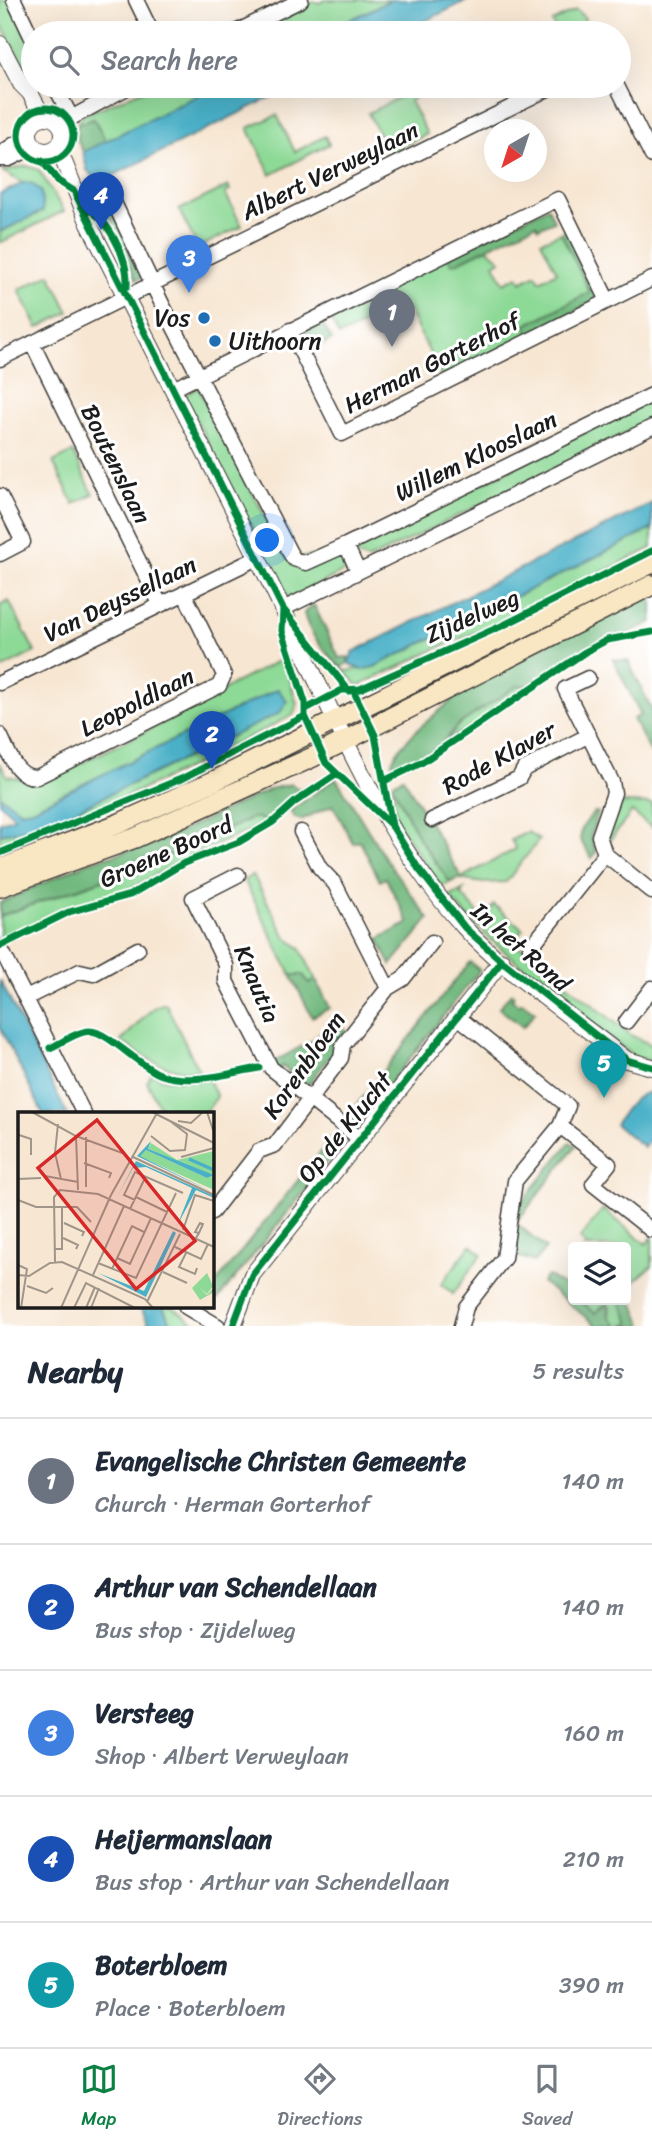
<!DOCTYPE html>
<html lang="en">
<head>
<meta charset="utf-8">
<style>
  body { margin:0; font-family:Sriracha,sans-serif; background:#f2f2f3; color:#1f2937 }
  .controls { position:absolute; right:21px; bottom:21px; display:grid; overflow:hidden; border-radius:7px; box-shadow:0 7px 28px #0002 }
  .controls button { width:63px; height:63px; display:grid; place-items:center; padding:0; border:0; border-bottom:2px solid #e0e1e3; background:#fff; color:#1f2937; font:35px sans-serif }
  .compass { position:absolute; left:484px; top:119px; width:63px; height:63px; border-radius:50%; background:#fff; box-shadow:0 7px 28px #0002; rotate:219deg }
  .you { position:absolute; left:268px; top:541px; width:24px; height:24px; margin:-18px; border:5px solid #fff; border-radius:50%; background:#1a73e8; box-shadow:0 0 0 10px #1a73e833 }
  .badge { display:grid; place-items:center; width:46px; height:46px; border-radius:50%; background:#0b8043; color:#fff; font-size:23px; font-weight:700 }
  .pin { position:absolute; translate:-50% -58px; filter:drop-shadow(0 2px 4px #0008) }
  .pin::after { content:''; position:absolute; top:37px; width:24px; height:21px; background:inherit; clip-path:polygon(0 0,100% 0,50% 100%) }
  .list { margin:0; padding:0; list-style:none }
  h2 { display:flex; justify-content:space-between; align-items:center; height:91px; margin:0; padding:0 28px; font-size:30px }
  h2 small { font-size:23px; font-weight:400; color:#747a83 }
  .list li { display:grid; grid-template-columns:46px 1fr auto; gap:21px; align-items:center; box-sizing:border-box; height:126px; padding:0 28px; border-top:2px solid #e0e1e3 }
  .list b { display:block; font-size:26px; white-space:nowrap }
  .list p { margin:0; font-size:23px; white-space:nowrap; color:#747a83 }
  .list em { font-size:23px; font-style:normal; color:#747a83 }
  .icon { flex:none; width:38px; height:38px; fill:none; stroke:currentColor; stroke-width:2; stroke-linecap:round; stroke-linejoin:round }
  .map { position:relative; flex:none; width:652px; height:1326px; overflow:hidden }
  .search { position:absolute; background:#fff; box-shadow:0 7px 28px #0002; left:21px; right:21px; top:21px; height:77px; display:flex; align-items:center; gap:18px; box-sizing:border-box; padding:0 24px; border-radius:38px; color:#747a83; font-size:26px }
  .sheet { height:721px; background:#fff }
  nav { display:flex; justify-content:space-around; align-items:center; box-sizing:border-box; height:98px; border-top:2px solid #e0e1e3; background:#fff; font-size:19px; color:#747a83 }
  nav a { display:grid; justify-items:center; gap:4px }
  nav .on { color:#0b8043 }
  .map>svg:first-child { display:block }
  .green { fill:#8dd996; stroke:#547a59; stroke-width:2 }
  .forest { fill:#72b97f; stroke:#476a4e; stroke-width:2 }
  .water { fill:#49b0c8; stroke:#326672; stroke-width:2 }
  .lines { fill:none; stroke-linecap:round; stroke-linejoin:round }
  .minor-casing { stroke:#3d3a37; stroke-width:17 }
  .tertiary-casing { stroke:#3d3a37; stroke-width:18 }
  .secondary-casing { stroke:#3d3a37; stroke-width:22 }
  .minor { stroke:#fff; stroke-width:14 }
  .tertiary { stroke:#fff; stroke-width:16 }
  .secondary { stroke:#f9e7c3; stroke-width:19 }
  .cycleway-casing { stroke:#fff; stroke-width:11 }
  .cycleway { stroke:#00873e; stroke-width:7 }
  .poi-dot { fill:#1f6fb2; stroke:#fff; stroke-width:2.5 }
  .labels { text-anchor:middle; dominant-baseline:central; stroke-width:6; stroke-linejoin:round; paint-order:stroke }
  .street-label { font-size:24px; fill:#1c1c1c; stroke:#fff }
  .poi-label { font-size:24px; fill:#1c1c1c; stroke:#fff; text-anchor:end }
  .inset-river { fill:none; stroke:#49b0c8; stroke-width:3.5 }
  .inset-road { fill:none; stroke:#9f9589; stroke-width:2 }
  .view { fill:#d62828; fill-opacity:0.15; stroke:#d62828; stroke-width:3.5 }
  .inset-edge { fill:none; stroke:#1c1c1c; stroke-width:3.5 }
</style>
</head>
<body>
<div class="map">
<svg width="652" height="1326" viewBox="0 0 652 1326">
  <rect width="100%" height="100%" fill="#fff"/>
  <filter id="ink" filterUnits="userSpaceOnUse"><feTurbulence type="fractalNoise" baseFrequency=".0143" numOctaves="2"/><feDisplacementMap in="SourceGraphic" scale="14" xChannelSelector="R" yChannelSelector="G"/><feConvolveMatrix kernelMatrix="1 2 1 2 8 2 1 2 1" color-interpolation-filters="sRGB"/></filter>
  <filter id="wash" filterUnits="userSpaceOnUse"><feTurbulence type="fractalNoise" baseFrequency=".00686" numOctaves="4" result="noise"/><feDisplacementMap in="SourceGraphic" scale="28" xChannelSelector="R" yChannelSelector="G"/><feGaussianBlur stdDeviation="1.57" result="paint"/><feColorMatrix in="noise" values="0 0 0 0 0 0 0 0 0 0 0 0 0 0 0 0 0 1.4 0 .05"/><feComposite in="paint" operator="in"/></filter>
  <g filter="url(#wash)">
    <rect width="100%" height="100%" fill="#f7e6d2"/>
    <!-- green -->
    <path class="green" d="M0,0H10L33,48V83L0,22Z
      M326,0H391L323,33H259L314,1L319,3Z
      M576,10L585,18L583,26L586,33H558L552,22Z
      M154,86H217L106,141L94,119L77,124L83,115Z
      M415,90L418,96L410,101L427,134L389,153L368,113Z
      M277,115L295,152L325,136L329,144L271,175L248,128Z
      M27,166L39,170L64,211L0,243V232L41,212L23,183L2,171Z
      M228,186L230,190L225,193L242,226L198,248L179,210Z
      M561,233L591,292L526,325L529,335L442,378L408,309L384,320L381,316L339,336L329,316L448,256L454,264L487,248L501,260L494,264L504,283L518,276L521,282L536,274L540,281L557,272L541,241Z
      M50,274L69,312L38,328L19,290Z
      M198,387L287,559L342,553L349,563L344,571L294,598L288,597L184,396Z
      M652,397V420L368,560L357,556L356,548Z
      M73,452L93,494L74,504L53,462Z
      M652,529V548L499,623L438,648L359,686L332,659L346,671L374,667Z
      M9,601L35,652L1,669L0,606Z
      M284,658L297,705L293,715L188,768L0,855V834L37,827L68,814L280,713L278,689L32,809L21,811L0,796V763L7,776L37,781L51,778L217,696L229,686Z
      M529,685L496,713L447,740L458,725L517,686Z
      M392,784L411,823L451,882L442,887L397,823Z
      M623,803L652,804V828L632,812L607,844L605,836L614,809Z
      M252,818H259L267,823L191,855L119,895L76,905L0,941V916L164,858Z
      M528,832L539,840L506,882L483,883L459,879L516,849L511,840Z
      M253,875L286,937L300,948L316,980L309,983L303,975H291L244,880Z
      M464,889L461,894L481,916L475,924L449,897Z
      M494,905L523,929L514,942L632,1036L652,1045V1061L637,1058L617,1044L491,940L477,926Z
      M164,1003L166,1004L199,1071C168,1073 145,1058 121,1041L153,1008Z
      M152,1073L162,1079L209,1080L217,1097L204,1114H163L147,1082Z
      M603,1209L646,1244L652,1237V1266L626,1288V1247H584L586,1245L580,1239Z
      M471,1245L482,1254L453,1294L441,1284Z
      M629,1292L631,1297L621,1304L630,1323L615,1325L609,1316L610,1307L605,1304L595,1313L579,1300H626V1293Z
      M163,1307H173L198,1326H172Z"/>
    <!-- forest -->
    <path class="forest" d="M94,119L106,141L83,152L77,139V124Z
      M108,198L146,275L136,280L112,226L96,204Z
      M548,207L554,221L538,228L536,224L454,264L451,263L448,256Z
      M570,227L605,297L529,335L526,325L590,292L561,233Z
      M320,320L332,340L310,351L300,332Z
      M652,590V622L624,635L607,638L529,685L517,686L458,725L439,748L393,770L392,761L399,749L418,729L471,684Z
      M314,605L339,658L348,657V663L341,667C326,654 308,633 304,613Z
      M613,659L628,661L652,710V755L633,719L641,715Z
      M403,777L460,875L459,878L451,882L448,880L418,837L392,784Z
      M336,778L387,861L429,919L391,965L378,939L409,923L386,878L380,881L360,841L353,843L333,805L301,820L295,818L290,811Z
      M291,784L300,790L267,823L259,818H252L164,858L0,916V903L88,862L156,843L270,789Z
      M594,812H598L591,836L596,852L592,858L580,840L582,828Z
      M470,962L480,970L357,1125L347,1117Z
      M291,975H303L309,983L316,980L330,1008L312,1017Z
      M511,993L514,995L512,999L519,1005L522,1002L535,1012L523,1027L499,1008Z
      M341,1026L348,1032L335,1060L330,1056L307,1086L282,1066L278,1071L270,1064L313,1040L319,1033L329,1041Z
      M335,1134L345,1141L210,1309L207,1307H212V1288Z
      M570,1142L576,1146L516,1223L546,1248L535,1262L511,1254L517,1209Z
      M547,1276L573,1290V1300H579L595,1313L608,1304L609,1316L617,1326H597L542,1282Z
      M631,1297L643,1326H624L630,1323L621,1304Z"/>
    <!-- water -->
    <path class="water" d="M391,0H468L401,33H323Z
      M217,86H294L98,183L87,170L83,152Z
      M23,183H31L41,191L43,211L0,232V194Z
      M652,503V529L374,667L361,670L348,663L353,652Z
      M278,689L287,701L280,713L68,814L37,827L0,834V822L15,817L0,803V796L21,811L32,809Z
      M0,980L67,1114H43L0,1027Z
      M652,1092V1142L649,1140L644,1147L615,1124C625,1111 634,1093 652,1092Z
      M140,1307H163L172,1326H150Z"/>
  </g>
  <g filter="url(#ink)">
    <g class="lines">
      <defs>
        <path id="minor" d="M14,0L33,40
          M136,0L152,33
          M234,33L301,0
          M55,86L71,117
          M617,86L652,156
          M60,124L130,86
          M0,154L28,135
          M0,159H9L34,147
          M109,192L161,302L290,553L294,559L306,563L346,545
          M290,330L342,434L652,279
          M32,343L160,604
          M0,359L554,86
          M173,389L558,199L608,301
          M0,496L23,542L0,554
          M358,571L346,545L652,395
          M283,609L652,427
          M588,678L565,689L612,782L614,793L599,836L605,854L652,892
          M0,683L257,558
          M0,735C9,752 15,778 37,777L219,686L224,675L184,593
          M432,820L519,778L524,769L589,735
          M301,832L320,868L335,884L388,988
          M238,875L193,898L226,965V981L271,1068L360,1139
          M0,947L84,1114
          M530,948L605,854
          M26,998L80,971L93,974L138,949
          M458,1017L568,1106L560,1126L515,1181L504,1258L466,1307L461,1326
          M626,1022L652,988
          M560,1126L609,1164L593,1184L651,1230
          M212,1212L259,1151L275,1145L341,1058L343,1045L388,988L403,979L432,942
          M186,1307L218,1326"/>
        <path id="tertiary" d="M0,44L21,84L30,93L43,117
          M29 134a17 17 0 1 1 34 0a17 17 0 1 1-34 0Z
          M58,147L89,224C152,349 217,475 279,601C333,712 380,834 464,927C506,973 577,1020 627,1060L652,1067
          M233,1326L252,1275L502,961"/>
        <path id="secondary" d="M0,869L120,823L216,780L652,563
          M0,887L135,838L313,757L652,585"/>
      </defs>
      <!-- minor casing -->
      <use href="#minor" class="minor-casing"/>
      <!-- tertiary casing -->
      <use href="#tertiary" class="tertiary-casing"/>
      <!-- secondary casing -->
      <use href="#secondary" class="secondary-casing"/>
      <!-- minor -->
      <use href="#minor" class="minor"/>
      <!-- tertiary -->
      <use href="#tertiary" class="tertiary"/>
      <!-- secondary -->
      <use href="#secondary" class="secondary"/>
      <defs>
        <path id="cycleway" d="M19 135a27 27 0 1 1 54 0a27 27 0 1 1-54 0Z
          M42,161L58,181L74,191L283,609L349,691
          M81,206C107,214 129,259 127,286
          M283,609L282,631L305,702V716L326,763L392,826L418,868L465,928L502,961L627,1060L652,1067
          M354,692L375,735L392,826
          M306,709L342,690L360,689L504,625L652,551
          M384,781L421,763L585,652L607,640L652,632
          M0,853L181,779L305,716
          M0,946L69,912L130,895L184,863L239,842L273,822L295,802L337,774
          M50,1048C61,1043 78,1031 90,1031C107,1031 141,1068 162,1075C191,1085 230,1073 259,1068
          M233,1326L252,1275L502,961"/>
      </defs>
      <!-- cycleway casing -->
      <use href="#cycleway" class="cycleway-casing"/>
      <!-- cycleway -->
      <use href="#cycleway" class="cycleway"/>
    </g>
  </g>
  <!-- markers -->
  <g class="poi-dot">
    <circle cx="204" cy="318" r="7"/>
    <circle cx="215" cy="341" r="7"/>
  </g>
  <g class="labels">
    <!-- street labels -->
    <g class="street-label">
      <text transform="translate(330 171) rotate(-26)">Albert Verweylaan</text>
      <text transform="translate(432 363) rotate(-27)">Herman Gorterhof</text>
      <text transform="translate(476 456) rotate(-26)">Willem Klooslaan</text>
      <text transform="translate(116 464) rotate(64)">Boutenslaan</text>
      <text transform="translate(120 599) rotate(-26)">Van Deyssellaan</text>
      <text transform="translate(472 616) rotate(-24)">Zijdelweg</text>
      <text transform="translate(137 702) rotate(-27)">Leopoldlaan</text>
      <text transform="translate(499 758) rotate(-29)">Rode Klaver</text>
      <text transform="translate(166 852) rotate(-24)">Groene Boord</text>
      <text transform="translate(521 947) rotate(41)">In het Rond</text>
      <text transform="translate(257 984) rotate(67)">Knautia</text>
      <text transform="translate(304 1065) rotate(-55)">Korenbloem</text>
      <text transform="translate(345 1127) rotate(-51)">Op de Klucht</text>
    </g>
    <!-- poi labels -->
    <g class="poi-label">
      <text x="190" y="318">Vos</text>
      <text x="229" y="341" text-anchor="start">Uithoorn</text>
    </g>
  </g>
  <!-- overview -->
  <g transform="translate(18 1112)">
    <rect width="196" height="196" fill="#f7e6d2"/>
    <path d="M133,31L159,48L196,39V61L189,64L130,37ZM128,38L189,66L196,63V78L121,44ZM189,161L195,174L189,182L181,175L189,183L196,175V180L182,188L174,176Z" fill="#8dd996"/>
    <path d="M133,29L130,37L196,63L189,66L128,38L122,44L196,81L119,44ZM118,49L196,84V86L178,78L159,114L174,76L128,55L115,56L99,85ZM155,119L158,121L128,185L80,161L126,179Z" fill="#49b0c8"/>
    <path class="inset-river" d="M171,47L196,58"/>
    <path class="inset-road" d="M14,0L58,24L60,78M134,0L196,31M189,0L196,21M160,9L173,11L185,0M40,12L37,41L43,67M1,23L13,27V43M58,24L107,42M133,24L152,39L167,38L169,22L152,9M68,25V75M115,45L196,83M163,45L196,36M66,51L93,61L91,66M27,64L60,70M0,67L23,66M118,85L149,100M0,88L18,95H59L73,110M117,88L106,83L117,60L165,81M112,97L127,66M46,111L66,120L64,124M165,118L177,83L196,89M45,126L60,133L58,137M178,126L181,121L185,112L182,111L177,120L181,121M157,135L183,147L190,132M36,137H44V95M168,141L161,155L177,162L179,156M99,146L112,152L133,106M37,150L36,85L42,78L80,82L196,135M80,151L118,166L158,81M0,153L9,157L3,196M94,157L114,114L126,120M145,160L169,171M0,163L11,164L32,151L44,150L127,187L135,196M75,163L106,94M9,174L28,181L35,176M129,190L162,122M43,196L93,83L139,1M56,196L68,171L117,196M68,196L77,175M73,196L81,176"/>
    <path class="view" d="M79,8L177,129L118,177L20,56Z"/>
    <rect width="196" height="196" class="inset-edge"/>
  </g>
</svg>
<div class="controls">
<button><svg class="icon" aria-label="layers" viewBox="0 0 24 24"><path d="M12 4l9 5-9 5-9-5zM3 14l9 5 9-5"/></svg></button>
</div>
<svg class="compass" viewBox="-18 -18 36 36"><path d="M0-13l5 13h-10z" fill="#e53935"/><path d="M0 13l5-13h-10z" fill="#747a83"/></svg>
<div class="you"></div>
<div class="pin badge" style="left:392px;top:347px;background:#6b7280">1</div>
<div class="pin badge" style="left:212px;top:769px;background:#1a4fb4">2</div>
<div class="pin badge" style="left:189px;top:293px;background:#3f7fe0">3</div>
<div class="pin badge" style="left:101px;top:230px;background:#1a4fb4">4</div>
<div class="pin badge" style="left:604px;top:1098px;background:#0f9aa8">5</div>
<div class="search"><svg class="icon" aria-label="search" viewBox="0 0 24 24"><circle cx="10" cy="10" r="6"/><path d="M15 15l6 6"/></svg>Search here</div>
</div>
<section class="sheet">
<h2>Nearby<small>5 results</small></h2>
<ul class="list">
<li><span class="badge" style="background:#6b7280">1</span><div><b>Evangelische Christen Gemeente</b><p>Church · Herman Gorterhof</p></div><em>140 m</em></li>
<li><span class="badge" style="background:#1a4fb4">2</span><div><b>Arthur van Schendellaan</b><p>Bus stop · Zijdelweg</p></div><em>140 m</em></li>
<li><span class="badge" style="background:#3f7fe0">3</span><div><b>Versteeg</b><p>Shop · Albert Verweylaan</p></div><em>160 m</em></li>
<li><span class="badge" style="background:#1a4fb4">4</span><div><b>Heijermanslaan</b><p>Bus stop · Arthur van Schendellaan</p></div><em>210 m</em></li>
<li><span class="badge" style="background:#0f9aa8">5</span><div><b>Boterbloem</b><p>Place · Boterbloem</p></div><em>390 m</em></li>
</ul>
</section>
<nav>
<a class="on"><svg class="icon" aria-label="map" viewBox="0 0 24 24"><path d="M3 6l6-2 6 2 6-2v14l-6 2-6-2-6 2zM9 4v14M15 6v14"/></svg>Map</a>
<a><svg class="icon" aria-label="directions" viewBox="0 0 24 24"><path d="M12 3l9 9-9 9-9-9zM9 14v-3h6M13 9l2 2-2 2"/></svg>Directions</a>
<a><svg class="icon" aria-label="saved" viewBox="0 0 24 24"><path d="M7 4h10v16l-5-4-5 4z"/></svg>Saved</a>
</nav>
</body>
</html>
